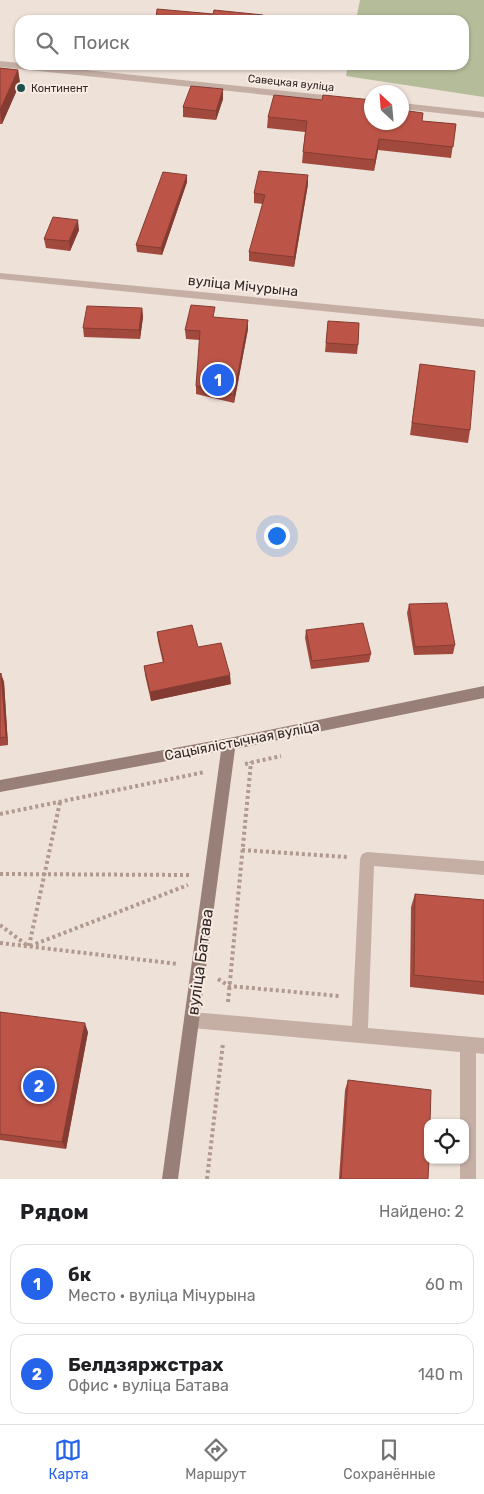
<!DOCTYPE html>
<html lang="ru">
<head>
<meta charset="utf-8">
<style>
  body { margin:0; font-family:Rubik,sans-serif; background:#f2f2f2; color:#202124 }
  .controls { position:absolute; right:15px; bottom:15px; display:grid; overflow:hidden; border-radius:10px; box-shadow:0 1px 4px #0004 }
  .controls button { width:45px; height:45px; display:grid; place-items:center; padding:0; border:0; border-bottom:1px solid #e0e0e0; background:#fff; color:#202124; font:25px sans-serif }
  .compass { position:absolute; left:364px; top:85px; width:45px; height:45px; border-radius:50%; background:#fff; box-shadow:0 1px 4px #0004; rotate:334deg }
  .you { position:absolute; left:276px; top:535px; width:18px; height:18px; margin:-12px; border:4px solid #fff; border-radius:50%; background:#1a73e8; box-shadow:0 0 0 8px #1a73e833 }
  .badge { display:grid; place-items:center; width:32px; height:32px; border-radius:50%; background:#2563eb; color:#fff; font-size:16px; font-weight:700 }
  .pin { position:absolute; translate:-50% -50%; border:2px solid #fff; box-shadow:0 1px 5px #0006 }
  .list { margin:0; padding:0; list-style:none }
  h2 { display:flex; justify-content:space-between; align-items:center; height:65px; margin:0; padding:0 20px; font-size:21px }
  h2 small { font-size:16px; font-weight:400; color:#757577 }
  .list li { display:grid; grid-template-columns:32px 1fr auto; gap:15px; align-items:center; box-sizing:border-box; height:80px; margin:0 10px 10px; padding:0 10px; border:1px solid #e0e0e0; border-radius:15px }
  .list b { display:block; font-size:19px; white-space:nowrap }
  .list p { margin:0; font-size:16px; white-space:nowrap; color:#757577 }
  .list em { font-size:16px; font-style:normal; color:#757577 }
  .icon { flex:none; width:28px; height:28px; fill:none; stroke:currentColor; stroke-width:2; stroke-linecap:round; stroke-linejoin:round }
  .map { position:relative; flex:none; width:484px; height:1179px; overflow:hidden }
  .search { position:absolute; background:#fff; box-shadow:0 1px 4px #0004; left:15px; right:15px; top:15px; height:55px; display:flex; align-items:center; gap:12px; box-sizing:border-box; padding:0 18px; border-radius:15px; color:#757577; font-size:19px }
  .sheet { height:245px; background:#fff }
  nav { display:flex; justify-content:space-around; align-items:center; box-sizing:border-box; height:70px; border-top:1px solid #e0e0e0; background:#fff; font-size:14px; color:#757577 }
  nav a { display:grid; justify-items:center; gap:2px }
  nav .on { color:#2563eb }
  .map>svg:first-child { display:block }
  .green { fill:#b5bc99 }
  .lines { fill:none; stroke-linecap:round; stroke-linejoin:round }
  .path { stroke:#b19990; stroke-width:4; stroke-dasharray:3 3; stroke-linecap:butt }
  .lane { fill:#c5afa5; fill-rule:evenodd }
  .street { fill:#c5afa5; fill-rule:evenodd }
  .secondary { fill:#987f77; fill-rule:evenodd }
  .wall { fill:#a2493e }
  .shaded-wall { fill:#843c32 }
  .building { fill:#bc5548; stroke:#843c32 }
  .poi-dot { fill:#1f4f4c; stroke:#f7ebe3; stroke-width:2 }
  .labels { text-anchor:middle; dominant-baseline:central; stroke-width:4; stroke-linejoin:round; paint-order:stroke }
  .far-street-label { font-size:11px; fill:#322826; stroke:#f7ebe3 }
  .far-poi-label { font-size:11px; fill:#322826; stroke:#f7ebe3; text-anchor:start }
  .street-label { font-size:14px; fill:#322826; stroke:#f7ebe3 }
  .near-street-label { font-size:16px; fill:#322826; stroke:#f7ebe3 }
</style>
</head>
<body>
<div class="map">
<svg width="484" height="1179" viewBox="0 0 484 1179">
  <rect width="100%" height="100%" fill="#eee1d8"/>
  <!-- green -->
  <path class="green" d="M360,0H484V97L346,76L348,65H464V20H356Z"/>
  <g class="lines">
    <!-- path -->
    <path class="path" d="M245,764L281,756
      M0,814L205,772
      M242,850L347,857
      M0,874L189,875
      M0,925L28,946
      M0,943L178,964
      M29,946L60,802
      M30,946L188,885
      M218,979L229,986L339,996
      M228,1002L251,762
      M207,1179L223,1043"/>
    <!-- lane -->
    <path class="lane" d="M367,852L484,861V875L374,866L368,1028L484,1038V1054L476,1053V1179H460V1160H465V1123H460V1052L192,1028L186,1026L184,1020L186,1014L192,1012L352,1026L360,859L362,854Z"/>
    <!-- street -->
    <path class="street" d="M0,61L372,100V106L0,67Z
      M402,103L484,112V118L402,109Z
      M0,273L484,319V327L0,279Z"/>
    <!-- secondary -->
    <path class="secondary" d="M484,686V698L235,749L178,1179H162L221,751L0,792V780L229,738Z"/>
  </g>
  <!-- wall -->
  <path class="wall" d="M0,68L18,70L20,83L2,124H0Z
    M223,99L216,120L183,117V107Z
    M268,117L422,121L456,124L451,158L378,150L374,171L302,163L305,132L267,128Z
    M187,175V182L162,255L137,252L136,245Z
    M308,175V184L294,267L249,261V252L263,204L254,203V193Z
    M79,230L70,251L46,248L44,239Z
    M142,308L143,317L140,339L84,337L83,328Z
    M215,317L248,329L234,403L196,394V386L200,340L186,339L185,330Z
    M328,321L358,345L357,354L325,352Z
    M420,364L470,430L468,443L410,435Z
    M409,604L455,645L453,654L414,655L407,613Z
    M306,630L371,654L369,662L311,669L305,638Z
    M157,632L198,647L231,684L151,701L145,675L144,666L163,663L158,641Z
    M0,674L4,682L8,745L0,746Z
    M415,894L484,900V995L410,987L411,907Z
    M0,1012L88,1032L66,1149L0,1140Z
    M348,1080L428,1179H339L345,1090Z"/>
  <!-- shaded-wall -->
  <path class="shaded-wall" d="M18,70L20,83L2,124L0,110Z
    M223,89V99L216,120V111Z
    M379,139L378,150L374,171L375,160Z
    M187,175V182L162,255L161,248Z
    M308,175V184L294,267V257Z
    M78,220L79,230L70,251L69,241Z
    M142,308L143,317L140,339L139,330Z
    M248,320V329L234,403V395Z
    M1,673L4,682L8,745L6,737Z
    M230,675L231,684L151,701L150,692Z
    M85,1023L88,1032L66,1149L62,1142Z"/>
  <!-- building -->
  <path class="building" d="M157,9L213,14L214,10L263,15L261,20H156Z
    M0,68L18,70L0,110Z
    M191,86L223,89L216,111L183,107Z
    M274,95L322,100L323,95L372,100V122H402V110L423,113L422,121L456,124L453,147L379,139L375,160L303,152L307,121L268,117Z
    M259,171L308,175L294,257L249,252L265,195L254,193Z
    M163,172L187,175L161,248L136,245Z
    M53,217L78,220L69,241L44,239Z
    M191,305L215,307L213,317L248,320L234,395L196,386L200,331L185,330Z
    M87,306L142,308L139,330L83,328Z
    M328,321L359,323L358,345L326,343Z
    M420,364L475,371L470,430L412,423Z
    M447,603L455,645L415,647L409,604Z
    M363,623L371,654L312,661L306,630Z
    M192,625L198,647L221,643L230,675L150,692L144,666L164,662L157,632Z
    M1,673L6,737L0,738V674Z
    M415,894L484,900V982L414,975Z
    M0,1012L85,1023L62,1142L0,1134Z
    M348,1080L431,1090L430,1123H428V1160H429L428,1179H341Z"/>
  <!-- markers -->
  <circle class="poi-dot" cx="21" cy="88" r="5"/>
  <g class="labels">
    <!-- far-street labels -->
    <g class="far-street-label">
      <text transform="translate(291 83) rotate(6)">Савецкая вуліца</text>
    </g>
    <!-- far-poi labels -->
    <g class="far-poi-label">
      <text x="31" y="88">Континент</text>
    </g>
    <!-- street labels -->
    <g class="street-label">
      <text transform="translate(243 286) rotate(6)">вуліца Мічурына</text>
      <text transform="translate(242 741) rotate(-11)">Сацыялістычная вуліца</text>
    </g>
    <!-- near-street labels -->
    <g class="near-street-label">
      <text transform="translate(200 962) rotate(-82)">вуліца Батава</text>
    </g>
  </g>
</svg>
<div class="controls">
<button><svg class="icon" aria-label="locate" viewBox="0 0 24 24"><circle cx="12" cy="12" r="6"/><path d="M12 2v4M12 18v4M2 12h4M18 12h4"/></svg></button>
</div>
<svg class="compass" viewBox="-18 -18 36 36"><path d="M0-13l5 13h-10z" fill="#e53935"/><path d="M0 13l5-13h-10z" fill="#757577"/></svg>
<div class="you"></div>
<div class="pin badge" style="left:218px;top:380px">1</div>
<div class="pin badge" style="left:39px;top:1086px">2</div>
<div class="search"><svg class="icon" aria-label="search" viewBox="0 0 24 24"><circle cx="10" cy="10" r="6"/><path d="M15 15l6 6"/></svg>Поиск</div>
</div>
<section class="sheet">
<h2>Рядом<small>Найдено: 2</small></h2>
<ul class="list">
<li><span class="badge">1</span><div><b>бк</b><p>Место · вуліца Мічурына</p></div><em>60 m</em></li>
<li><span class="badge">2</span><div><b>Белдзяржстрах</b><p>Офис · вуліца Батава</p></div><em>140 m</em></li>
</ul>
</section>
<nav>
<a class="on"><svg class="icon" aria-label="map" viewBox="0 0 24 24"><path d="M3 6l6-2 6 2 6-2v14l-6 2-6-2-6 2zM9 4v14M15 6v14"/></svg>Карта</a>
<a><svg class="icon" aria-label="directions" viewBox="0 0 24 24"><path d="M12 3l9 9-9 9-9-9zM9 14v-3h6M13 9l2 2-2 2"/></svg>Маршрут</a>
<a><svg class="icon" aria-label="saved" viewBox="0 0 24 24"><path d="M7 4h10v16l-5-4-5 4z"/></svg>Сохранённые</a>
</nav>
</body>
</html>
